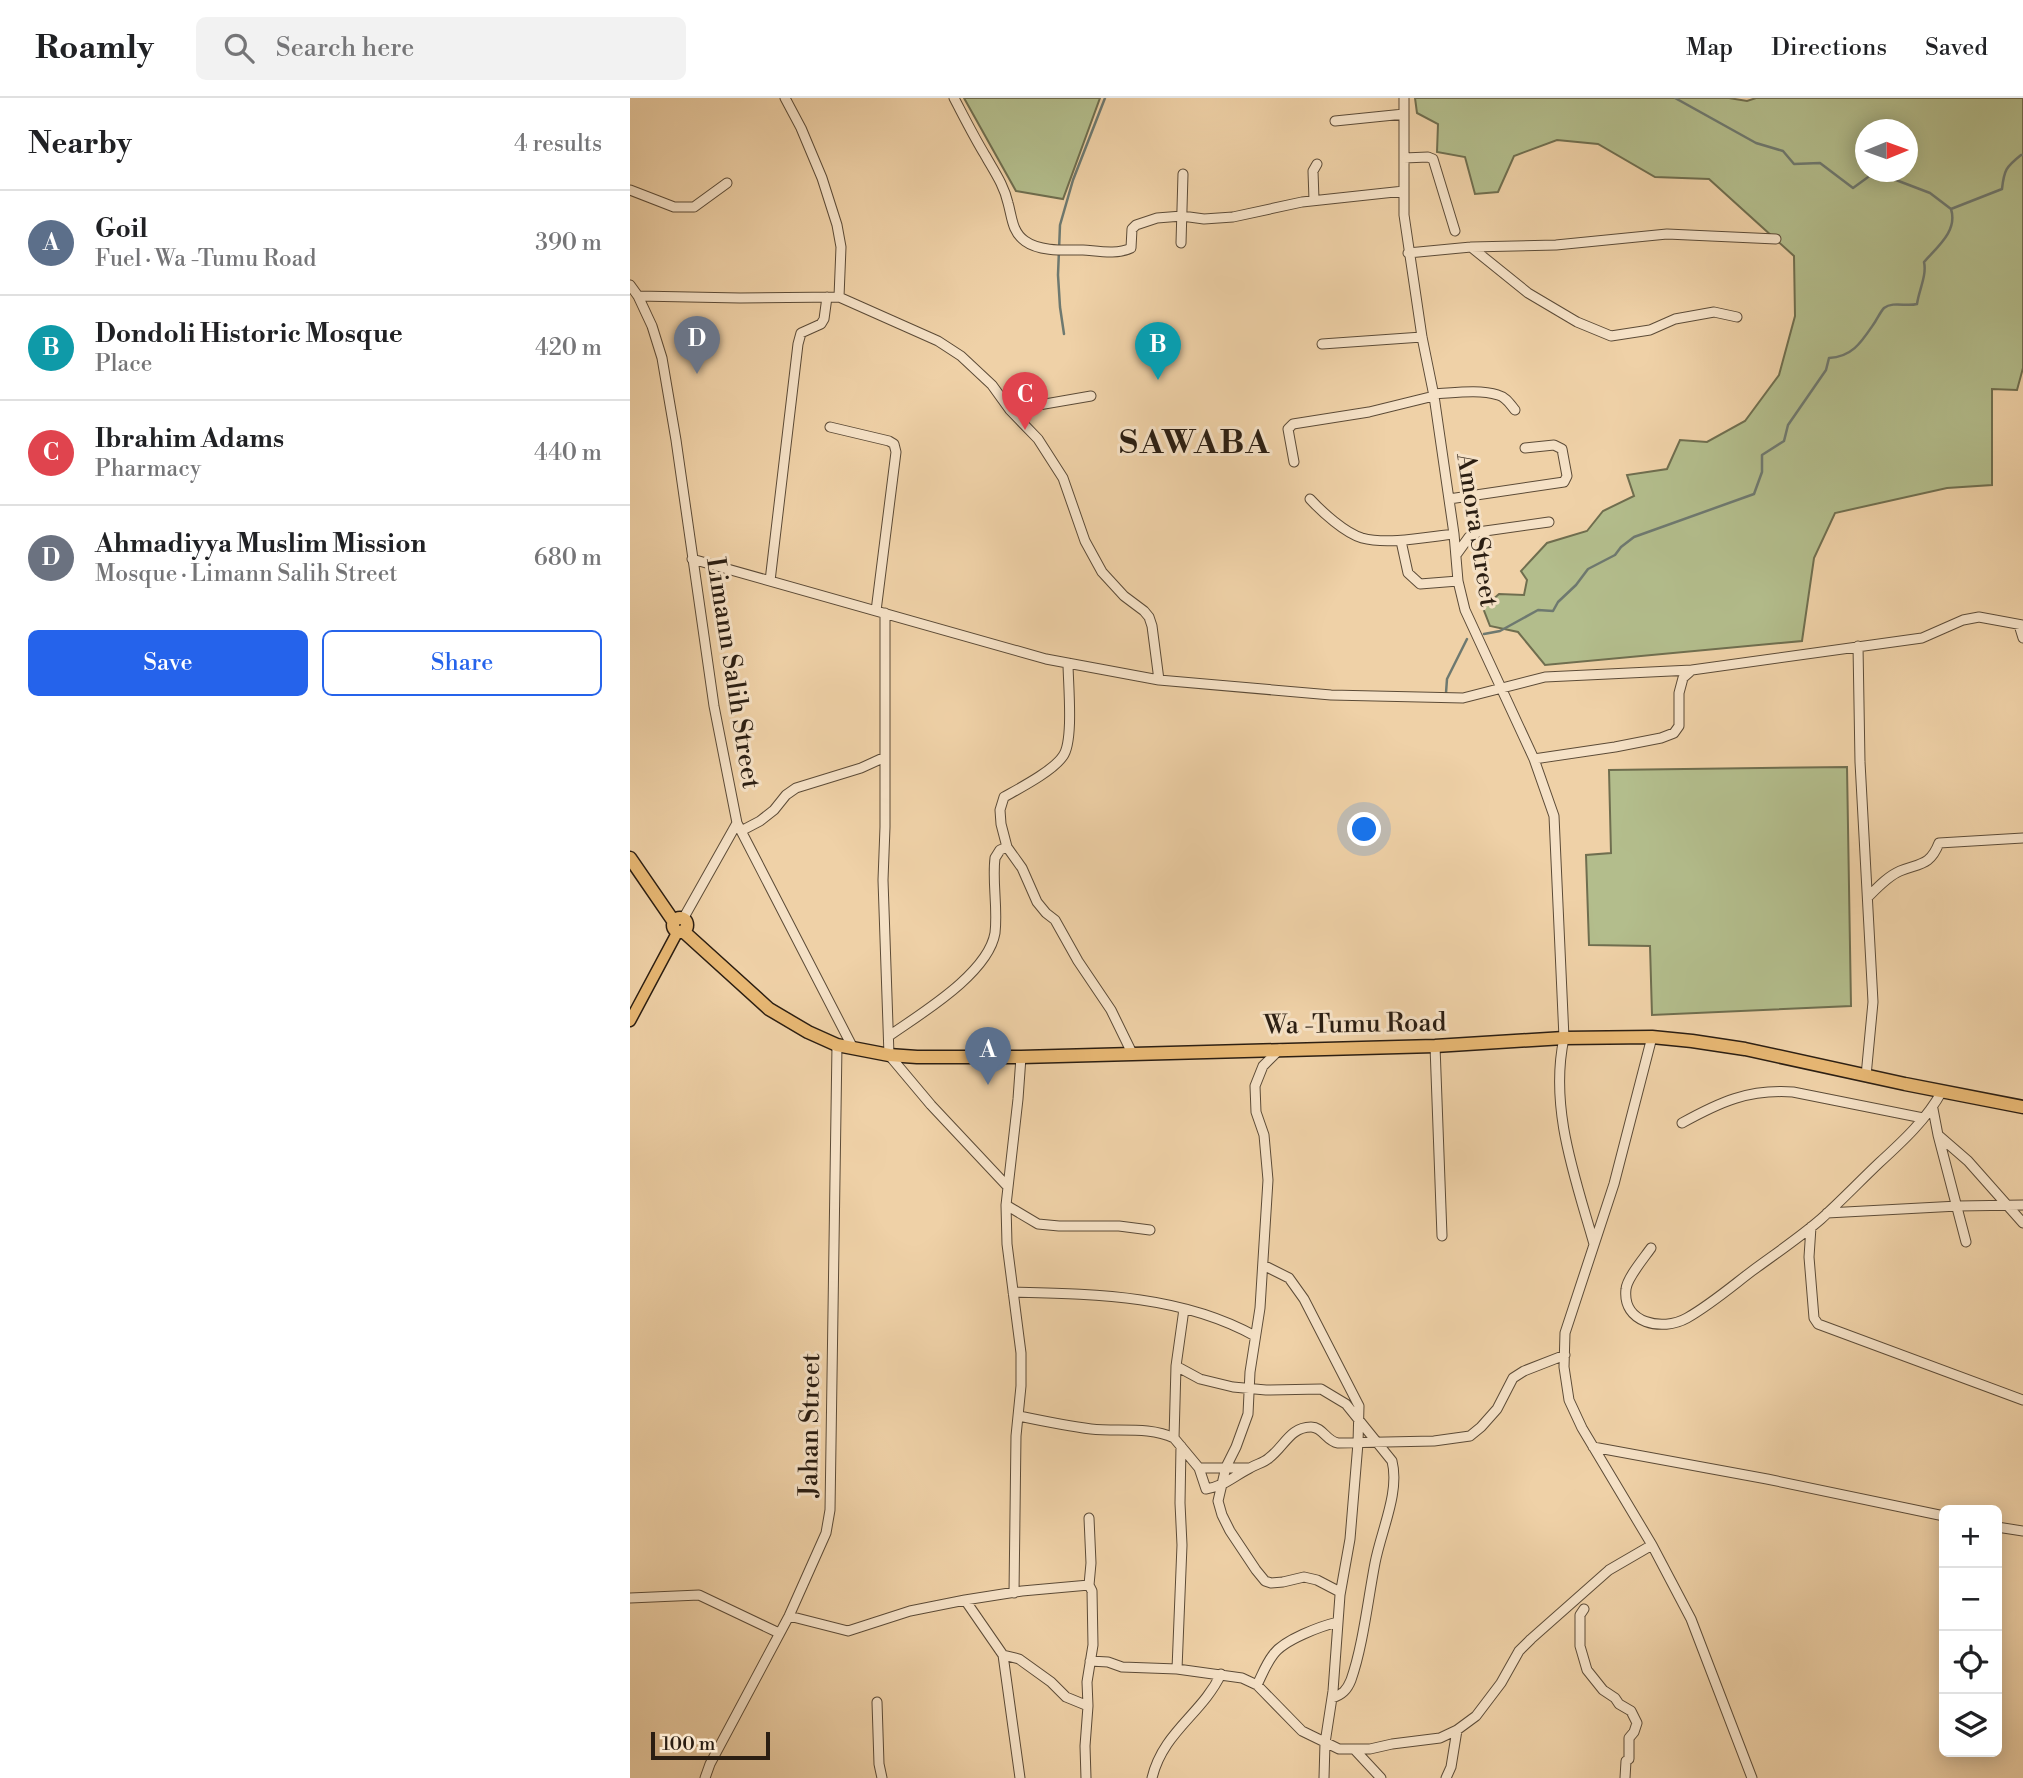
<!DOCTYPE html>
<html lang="en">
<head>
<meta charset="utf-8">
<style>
  body { margin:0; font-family:"Libre Bodoni",serif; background:#f2f2f2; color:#202124 }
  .controls { position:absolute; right:21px; bottom:21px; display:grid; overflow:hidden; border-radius:10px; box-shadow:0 4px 18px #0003 }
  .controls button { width:63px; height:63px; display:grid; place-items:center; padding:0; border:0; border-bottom:2px solid #e0e0e0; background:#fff; color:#202124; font:35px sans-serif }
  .compass { position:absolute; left:1225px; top:21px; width:63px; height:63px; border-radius:50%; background:#fff; box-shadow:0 4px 18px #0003; rotate:89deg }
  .scale { position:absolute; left:21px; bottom:18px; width:119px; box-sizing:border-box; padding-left:7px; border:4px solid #2b1e12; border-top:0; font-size:19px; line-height:24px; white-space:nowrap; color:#2b1e12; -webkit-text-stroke:5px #f5e1c6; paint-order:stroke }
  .you { position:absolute; left:735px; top:732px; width:24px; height:24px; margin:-18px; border:5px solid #fff; border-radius:50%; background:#1a73e8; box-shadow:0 0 0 10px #1a73e833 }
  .badge { display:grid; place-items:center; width:46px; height:46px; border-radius:50%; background:#2563eb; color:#fff; font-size:23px; font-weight:700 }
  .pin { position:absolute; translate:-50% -58px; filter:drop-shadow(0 2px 4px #0008) }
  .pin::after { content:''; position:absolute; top:37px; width:24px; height:21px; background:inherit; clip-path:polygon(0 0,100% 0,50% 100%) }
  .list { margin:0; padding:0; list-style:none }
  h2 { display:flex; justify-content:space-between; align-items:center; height:91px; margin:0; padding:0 28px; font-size:30px }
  h2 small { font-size:23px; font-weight:400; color:#757577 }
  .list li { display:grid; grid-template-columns:46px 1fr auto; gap:21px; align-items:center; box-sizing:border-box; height:105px; padding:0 28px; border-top:2px solid #e0e0e0 }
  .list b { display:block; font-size:26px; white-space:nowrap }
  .list p { margin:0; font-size:23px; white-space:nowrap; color:#757577 }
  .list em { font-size:23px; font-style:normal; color:#757577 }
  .actions { display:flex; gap:14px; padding:21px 28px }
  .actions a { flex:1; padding:16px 0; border:2px solid #2563eb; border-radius:10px; text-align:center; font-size:24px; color:#2563eb }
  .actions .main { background:#2563eb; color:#fff }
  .icon { flex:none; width:38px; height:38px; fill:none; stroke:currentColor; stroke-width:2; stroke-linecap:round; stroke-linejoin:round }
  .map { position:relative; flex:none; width:1393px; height:1680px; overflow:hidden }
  header { display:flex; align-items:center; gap:42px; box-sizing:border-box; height:98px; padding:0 35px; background:#fff; border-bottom:2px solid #e0e0e0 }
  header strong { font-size:33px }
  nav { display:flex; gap:38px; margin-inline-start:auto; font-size:24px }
  .search { width:490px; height:63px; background:#f2f2f2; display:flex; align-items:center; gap:18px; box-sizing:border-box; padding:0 24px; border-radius:10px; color:#757577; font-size:26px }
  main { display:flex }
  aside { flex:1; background:#fff }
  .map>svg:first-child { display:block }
  .green { fill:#b3bd8c; stroke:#6f6e4f; stroke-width:2; fill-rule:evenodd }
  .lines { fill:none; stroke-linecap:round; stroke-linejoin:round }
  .stream { stroke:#6e7970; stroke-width:2.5 }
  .minor-casing { stroke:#5c4b37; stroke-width:11 }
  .major-casing { stroke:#2b1e12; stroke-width:13 }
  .highway-casing { stroke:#2b1e12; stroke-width:15 }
  .minor { stroke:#f5e1c6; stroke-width:9 }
  .major { stroke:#e8b874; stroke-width:10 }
  .highway { stroke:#e8b874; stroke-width:12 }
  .labels { text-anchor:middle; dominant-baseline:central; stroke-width:6; stroke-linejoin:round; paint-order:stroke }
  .street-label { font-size:26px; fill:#2b1e12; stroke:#f5e1c6 }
  .district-label { font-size:33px; font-weight:bold; letter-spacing:2px; fill:#2b1e12; stroke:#f5e1c6 }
</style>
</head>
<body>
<header>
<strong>Roamly</strong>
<div class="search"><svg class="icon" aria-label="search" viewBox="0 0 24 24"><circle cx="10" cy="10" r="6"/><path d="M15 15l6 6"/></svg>Search here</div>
<nav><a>Map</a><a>Directions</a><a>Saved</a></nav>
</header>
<main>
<aside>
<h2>Nearby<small>4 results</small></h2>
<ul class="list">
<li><span class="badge" style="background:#5c6f8a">A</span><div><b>Goil</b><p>Fuel · Wa -Tumu Road</p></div><em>390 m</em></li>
<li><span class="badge" style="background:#0f9aa8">B</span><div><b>Dondoli Historic Mosque</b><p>Place</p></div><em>420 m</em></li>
<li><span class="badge" style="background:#e0444e">C</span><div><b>Ibrahim Adams</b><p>Pharmacy</p></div><em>440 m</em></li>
<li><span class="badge" style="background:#6b7280">D</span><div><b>Ahmadiyya Muslim Mission</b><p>Mosque · Limann Salih Street</p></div><em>680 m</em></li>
</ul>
<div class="actions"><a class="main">Save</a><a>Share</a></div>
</aside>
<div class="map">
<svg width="1393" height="1680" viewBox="0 0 1393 1680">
  <rect width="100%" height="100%" fill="#efd1a7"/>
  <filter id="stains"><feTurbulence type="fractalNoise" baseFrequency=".00286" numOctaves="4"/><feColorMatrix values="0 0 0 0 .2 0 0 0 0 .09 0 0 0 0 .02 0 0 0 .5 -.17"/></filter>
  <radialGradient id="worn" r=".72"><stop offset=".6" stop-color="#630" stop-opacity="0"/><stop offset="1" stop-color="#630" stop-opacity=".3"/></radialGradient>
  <!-- green -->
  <path class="green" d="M334,0H470L433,101L386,93Z
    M785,0H1099L1117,3L1126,0H1393V270L1387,292L1362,291V387L1317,390L1205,415L1184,460L1172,543L915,567L888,534L860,528L853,510L869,496L894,497L897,482L891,473L917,445L957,433L973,413L1004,398L997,377L1037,371L1050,342L1077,344L1115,323L1149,277L1165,218L1164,158L1079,81L1025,79L968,46L927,42L884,58L868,94L845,96L835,59L807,54L808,26L787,15ZM1236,32H1278V74H1236Z
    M1217,669L1221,908L1022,917L1020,848L959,847L956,757L981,755L979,672Z"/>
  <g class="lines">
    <!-- stream -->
    <path class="stream" d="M1045,0L1126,45L1153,53L1164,66L1190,65L1223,90L1245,74L1300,95L1321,111L1372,91C1374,72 1376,69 1391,57H1393
      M434,236L430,209L428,177L430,127L443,82L475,0
      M854,536L870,533L908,512L923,513L928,504L946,487L958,471L985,457L991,449L1004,439L1124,396L1132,374V357L1154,343L1158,327L1196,272L1199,260C1223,259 1232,243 1245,224C1247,221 1251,213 1254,210C1263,203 1277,209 1287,206C1289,192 1297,177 1294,164C1307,149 1328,133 1321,111
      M816,595L817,581L837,541"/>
    <defs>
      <path id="minor" d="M155,0L171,30L192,80L207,127L211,149L209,199
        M324,0C334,19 344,39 355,57C364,73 374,87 378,105C382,119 382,134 395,143C410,154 436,152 453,152C468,153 487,157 501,150L502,131L506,127L527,120L552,118L574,121L603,119L672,104L774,93
        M774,0V117L792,239L804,298L824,436L828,483L835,512L904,661L924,718L934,940C919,1010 945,1079 964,1146
        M705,23L774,16
        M774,60L798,59L803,61L825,133
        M0,92L44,109H64L97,85
        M684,102L683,73L687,66
        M551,145L553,76
        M841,149L898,195L947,224L981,238L1020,232L1045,221L1084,214L1107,219
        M778,155L841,149L926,147L1037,136L1146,141
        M0,187L8,198L22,228L32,260L46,342L84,608L107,725L223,950
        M8,198L110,200L209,199L308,243L331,258L362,287L380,312L408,341L433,380L455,443L472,474L494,498L514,513L519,519L522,528L529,582
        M692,246L792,239
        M804,296C824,295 849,291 868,297C876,299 880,306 885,312
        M380,312L461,298
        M200,329L259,343L264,346L266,354L246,513
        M664,364L658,331L663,326L739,314L804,298
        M680,401C692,414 715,435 732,440C758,447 797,439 824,436
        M819,401L934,384L937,378L932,351L924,347L895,350
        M771,443L778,475L790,486L828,483
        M826,457L839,439L848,434L919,424
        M62,461L416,561L529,582L701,597L833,600L915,579L1062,572
        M140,483L168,246L171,235L191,226L194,221L197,199
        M255,515V729L253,782L259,957L301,1007L378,1089
        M1389,527L1393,540
        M1228,548L1230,664L1243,904L1236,978
        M438,565C438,585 444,643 433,658C423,673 390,690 374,699L370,712L371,726L377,749L392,770L407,804L416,815L425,822L448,863L481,912L502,955
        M904,661L985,649L1031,640L1044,635L1049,628V595L1053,580L1062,572L1292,540L1333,522L1349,519L1393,527
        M111,733L130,723L144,712L156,697L166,690L231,670L255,659
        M1238,799C1247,790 1258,778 1270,773C1290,765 1300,768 1309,745L1393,740
        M53,821L107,725
        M259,938C290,916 358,876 365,835C368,810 362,784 365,760L370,752L377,749
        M1022,939L984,1086L935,1235L934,1269L939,1302L952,1330L1022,1447L1061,1521L1122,1680
        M805,948L812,1138
        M650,951L633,968L625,988L626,1014L634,1037L638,1082L630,1210L620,1274L618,1316L606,1349L596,1369L588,1403L592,1417L600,1433L626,1472L635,1483L641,1485L653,1484L674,1479L687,1482L710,1494
        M1303,1011L1308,1037L1336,1144
        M1052,1025C1090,1004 1118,991 1163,994L1293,1020
        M1308,1037L1338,1063L1393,1125
        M376,1107L408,1126L429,1128H489L520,1132
        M1197,1115L1328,1108L1393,1107
        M1181,1129L1179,1159L1184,1220L1188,1226L1393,1302
        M1021,1150C1014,1160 997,1180 996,1191C992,1225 1032,1234 1057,1220C1080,1207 1101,1189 1122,1173C1145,1156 1169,1140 1191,1121C1211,1103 1229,1084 1249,1065C1272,1044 1297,1021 1312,993
        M633,1167L659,1180L674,1201L729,1308L728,1345L720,1441L710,1497L703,1593L695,1645L694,1680
        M383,1194C465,1196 551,1197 625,1238
        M546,1268L570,1281L603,1289L636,1292L691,1291L716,1306L762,1363C770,1394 751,1433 745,1465C738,1501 733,1548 721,1582C717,1592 712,1597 702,1600
        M389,1318C413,1323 437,1328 461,1331C488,1334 519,1328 544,1340L569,1370L576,1391C595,1388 604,1378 620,1370C626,1366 634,1365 639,1360C654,1349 660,1329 681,1329C693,1329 696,1343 708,1345L804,1343L840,1338L851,1329L867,1311L883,1280L894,1273L935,1257
        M544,1340L546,1268L554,1211
        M963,1349L1137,1381L1314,1418
        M569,1370H618
        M1367,1429L1393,1433
        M384,1495L386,1338L391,1288V1255L377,1146L376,1107L388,1001L391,959
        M0,1500L69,1497L149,1535
        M335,1502L373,1557L390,1680
        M954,1511L950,1517V1548L957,1572L973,1592L985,1600L989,1606L1001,1613L1007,1625L1004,1634L999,1640V1661L996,1663L995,1680
        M159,1518L218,1533L280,1513L335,1502L392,1493L459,1487
        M373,1557L389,1561L421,1584L436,1599L458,1608
        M460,1563L478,1564L492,1569L547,1571L612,1580L627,1587L672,1633L709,1651H740L762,1646L810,1640L827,1632L846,1618L871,1585L889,1553L901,1541L979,1472L1022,1447
        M547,1571L552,1447L550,1405L551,1348
        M627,1587C632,1577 636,1566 643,1557C653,1542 691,1528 708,1524
        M247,1604L249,1666L252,1680
        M724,1651L751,1680
        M75,1680L80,1666L159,1518L196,1435L200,1412L207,947
        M456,1680L455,1648L458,1608L457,1584L463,1547L462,1493L459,1487L461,1465L459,1420
        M522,1680C533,1634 572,1616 591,1576
        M816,1680L821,1669L827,1632"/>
      <path id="major" d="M0,923L48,833"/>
      <path id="highway" d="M0,760L44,824
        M43 827a7 7 0 1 1 14 0a7 7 0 1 1-14 0Z
        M53,833L139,911L178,934L207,947L259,957L287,959H391L805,948L934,940L1022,939L1062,943L1115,951L1275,986L1393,1009"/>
    </defs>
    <!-- minor casing -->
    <use href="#minor" class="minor-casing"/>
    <!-- major casing -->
    <use href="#major" class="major-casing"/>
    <!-- highway casing -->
    <use href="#highway" class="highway-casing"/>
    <!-- minor -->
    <use href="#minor" class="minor"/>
    <!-- major -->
    <use href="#major" class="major"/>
    <!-- highway -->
    <use href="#highway" class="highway"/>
  </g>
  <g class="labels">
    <!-- street labels -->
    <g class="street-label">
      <text transform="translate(847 432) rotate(81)">Amora Street</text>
      <text transform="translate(103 575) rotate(81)">Limann Salih Street</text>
      <text transform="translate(725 926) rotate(-1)">Wa -Tumu Road</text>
      <text transform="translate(180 1327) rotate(-89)">Jahan Street</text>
    </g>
    <!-- district labels -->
    <g class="district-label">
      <text x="565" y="345">SAWABA</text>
    </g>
  </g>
  <rect width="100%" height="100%" filter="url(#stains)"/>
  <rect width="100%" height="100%" fill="url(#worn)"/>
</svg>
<div class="controls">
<button>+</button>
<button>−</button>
<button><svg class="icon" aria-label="locate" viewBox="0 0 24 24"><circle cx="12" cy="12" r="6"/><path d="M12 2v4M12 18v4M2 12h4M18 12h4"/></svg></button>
<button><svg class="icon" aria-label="layers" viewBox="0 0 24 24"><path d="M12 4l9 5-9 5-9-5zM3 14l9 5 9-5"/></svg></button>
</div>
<svg class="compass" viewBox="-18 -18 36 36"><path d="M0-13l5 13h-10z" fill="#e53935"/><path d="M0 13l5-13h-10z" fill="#757577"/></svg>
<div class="scale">100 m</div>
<div class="you"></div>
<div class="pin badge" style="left:358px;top:987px;background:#5c6f8a">A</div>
<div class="pin badge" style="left:528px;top:282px;background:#0f9aa8">B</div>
<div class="pin badge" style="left:395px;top:332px;background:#e0444e">C</div>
<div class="pin badge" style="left:67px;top:276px;background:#6b7280">D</div>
</div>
</main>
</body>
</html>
